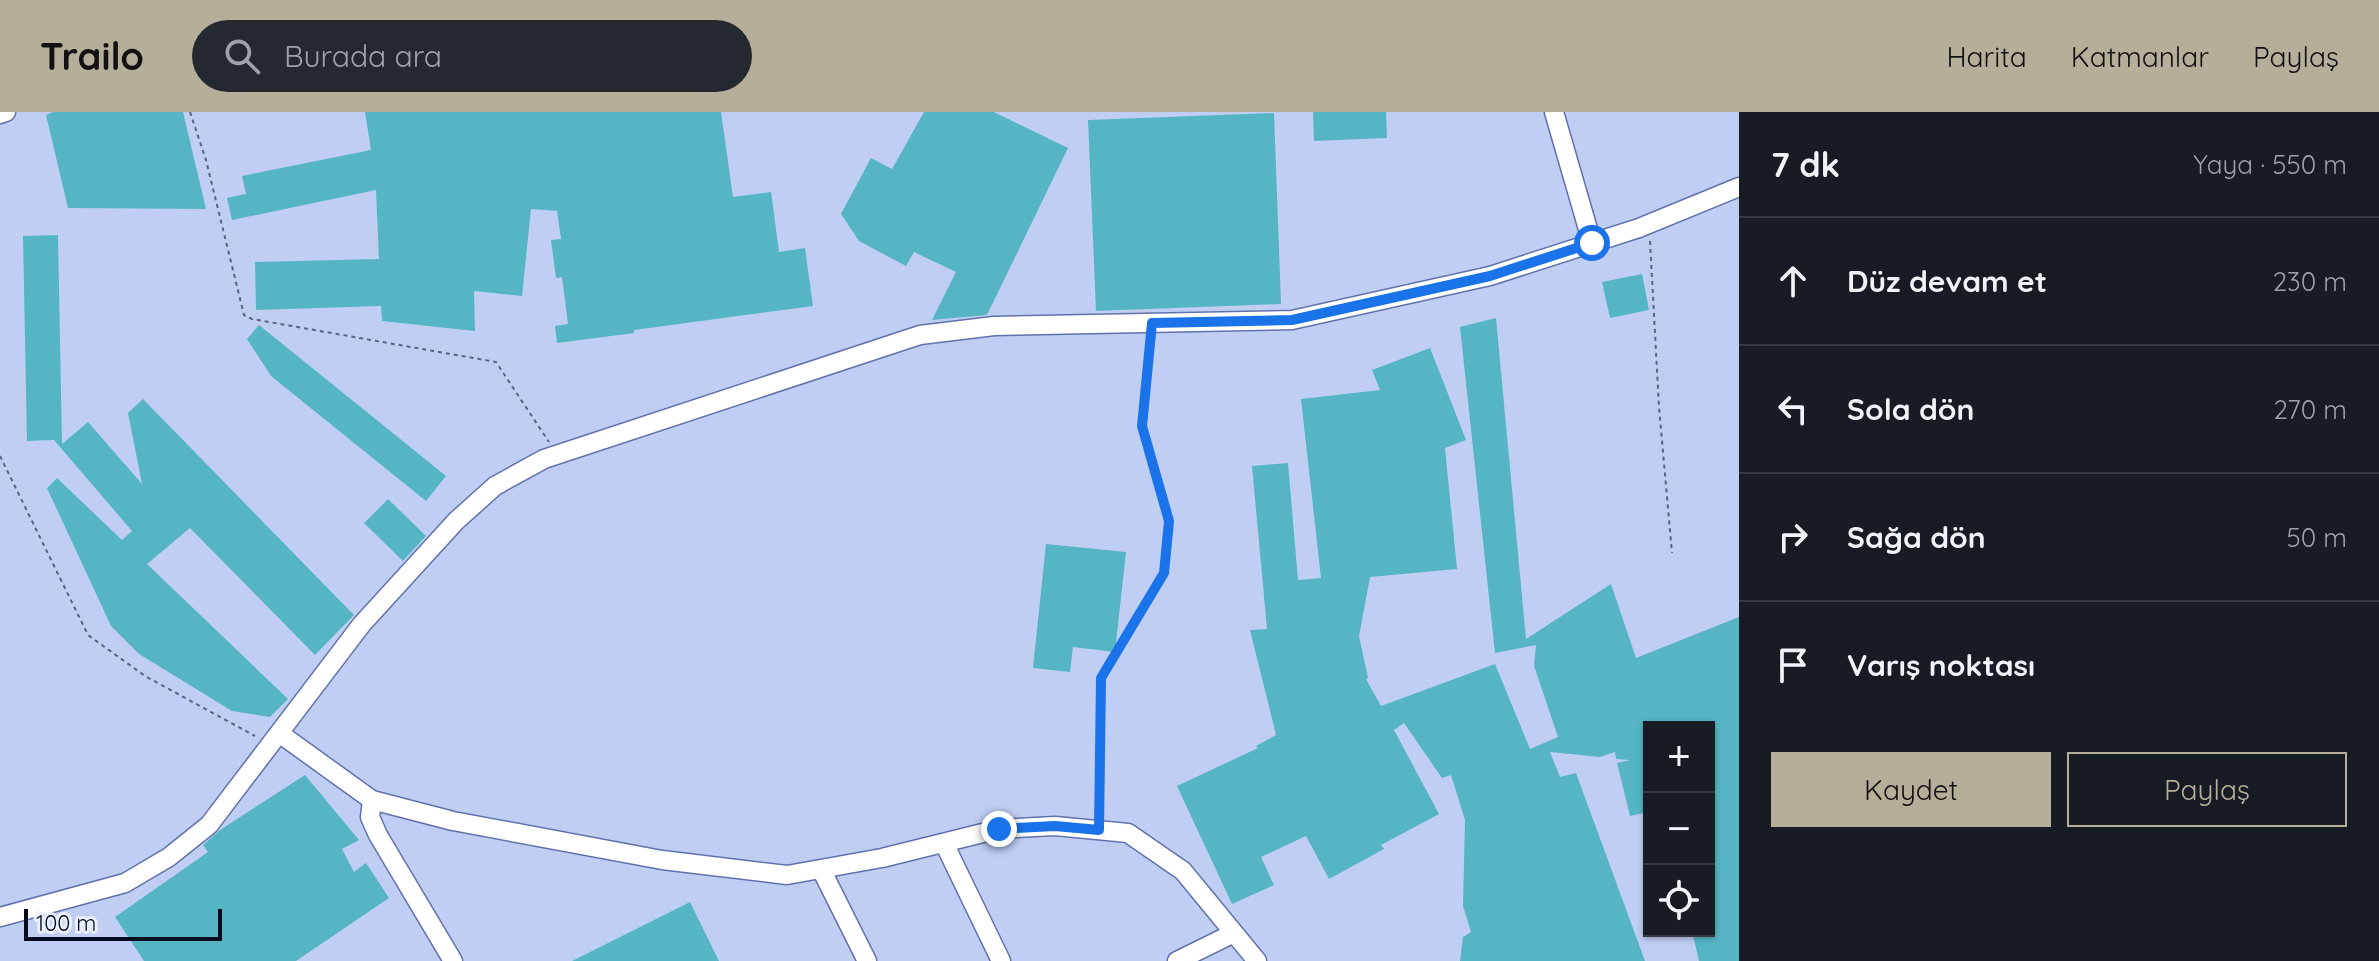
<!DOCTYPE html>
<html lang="tr">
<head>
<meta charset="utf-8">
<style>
  body { margin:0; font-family:Quicksand,sans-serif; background:#242831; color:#f1f3f6 }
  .controls { position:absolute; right:24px; bottom:24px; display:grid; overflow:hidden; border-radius:0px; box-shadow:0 2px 6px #0004 }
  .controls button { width:72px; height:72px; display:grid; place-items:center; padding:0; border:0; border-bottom:2px solid #363941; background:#171b24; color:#f1f3f6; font:40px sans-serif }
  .scale { position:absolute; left:24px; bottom:20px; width:198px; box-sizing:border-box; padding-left:8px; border:4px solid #060b20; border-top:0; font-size:22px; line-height:28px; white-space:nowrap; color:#060b20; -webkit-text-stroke:6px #eaeffc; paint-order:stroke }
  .stop { position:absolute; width:24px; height:24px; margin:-18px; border:6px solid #1a73e8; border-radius:50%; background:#fff }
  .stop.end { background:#1a73e8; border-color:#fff; box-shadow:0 2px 8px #0008 }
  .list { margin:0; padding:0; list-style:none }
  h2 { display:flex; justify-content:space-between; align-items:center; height:104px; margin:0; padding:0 32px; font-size:34px }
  h2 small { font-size:26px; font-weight:400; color:#9ea1a6 }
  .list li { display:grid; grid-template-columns:52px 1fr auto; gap:24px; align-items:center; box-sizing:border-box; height:128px; padding:0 32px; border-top:2px solid #363941 }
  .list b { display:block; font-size:30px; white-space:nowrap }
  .list em { font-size:26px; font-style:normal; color:#9ea1a6 }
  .actions { display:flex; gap:16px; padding:24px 32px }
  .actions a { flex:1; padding:18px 0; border:2px solid #b5ae99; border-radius:0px; text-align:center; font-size:28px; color:#b5ae99 }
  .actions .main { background:#b5ae99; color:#111 }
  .icon { flex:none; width:44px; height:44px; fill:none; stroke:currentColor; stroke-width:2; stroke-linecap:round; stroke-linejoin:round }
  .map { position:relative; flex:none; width:1739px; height:849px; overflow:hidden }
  header { display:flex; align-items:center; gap:48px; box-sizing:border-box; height:112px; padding:0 40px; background:#b5ae99; color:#111 }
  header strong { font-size:38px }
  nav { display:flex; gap:44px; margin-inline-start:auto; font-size:28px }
  .search { width:560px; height:72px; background:#242831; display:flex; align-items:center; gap:20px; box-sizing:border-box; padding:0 28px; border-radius:44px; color:#9ea1a6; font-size:30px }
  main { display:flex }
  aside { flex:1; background:#171b24 }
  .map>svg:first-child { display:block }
  .building { fill:#55b5c5 }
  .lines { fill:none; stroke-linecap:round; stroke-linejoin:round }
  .minor-casing { stroke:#6072ac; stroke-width:21 }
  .path { stroke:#5b6581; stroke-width:2; stroke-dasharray:4 4; stroke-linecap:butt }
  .minor { stroke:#fff; stroke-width:18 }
  .route { stroke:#1a73e8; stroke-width:10 }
</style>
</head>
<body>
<header>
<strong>Trailo</strong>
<div class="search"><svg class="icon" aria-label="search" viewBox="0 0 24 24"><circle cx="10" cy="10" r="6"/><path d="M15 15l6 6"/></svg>Burada ara</div>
<nav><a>Harita</a><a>Katmanlar</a><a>Paylaş</a></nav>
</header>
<main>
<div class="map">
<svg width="1739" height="849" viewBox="0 0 1739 849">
  <rect width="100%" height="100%" fill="#c0cef4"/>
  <!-- building -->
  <path class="building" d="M53,0H183L206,97L68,96L46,3Z
    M365,0H721L733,85L771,80L779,140L805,136L813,194L634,218V221L557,231L555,214L568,212L562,165L556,166L551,128L561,127L557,99L531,97L522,184L474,179L475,219L382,209L381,194L256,198L255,150L379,147L376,78L232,108L227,86L246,82L242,64L371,38Z
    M924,0H994L1068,36L987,203L932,208L956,160L914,140L906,154L859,129L841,102L871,46L892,57Z
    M1313,0H1386L1387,26L1314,29Z
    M1274,1L1281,192L1096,199L1088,8Z
    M58,123L62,332L88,310L142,372L128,301L143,287L354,503L315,543L190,416L147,452L288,587L270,605L232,599L139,542L111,514L47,376L57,366L122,428L132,419L54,328L27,329L23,124Z
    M1642,162L1649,198L1610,206L1602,170Z
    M1496,206L1526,527L1611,472L1636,546L1739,505V849H1699L1692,819H1709V615H1649V700L1630,704L1617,651L1630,648L1616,647L1615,640L1600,645L1550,640L1560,665L1576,661L1645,849H1460L1463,825L1471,820L1463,794L1465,708L1451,663L1442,666L1404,611L1394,618L1439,702L1381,733L1384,737L1329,767L1306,724L1261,745L1274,773L1232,792L1177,674L1258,636L1256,634L1276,623L1250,518L1267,517L1252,354L1288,351L1298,468L1321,466L1301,287L1380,278L1372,258L1430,236L1466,328L1445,336L1457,457L1370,465L1359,524L1368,566L1366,567L1381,594L1495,552L1530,637L1558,625L1534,554L1536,533L1495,541L1460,215Z
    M259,213L446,364L426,389L271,264L247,227Z
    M388,387L426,424L403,449L364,411Z
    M1046,432L1126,440L1115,540L1073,535L1070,560L1033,556Z
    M305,663L359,728L342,737L354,760L366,751L389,786L296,849H144L115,805L208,740L203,733L220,718Z
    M690,790L719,849H572Z"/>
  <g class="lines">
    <defs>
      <path id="minor" d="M1554,0L1592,131
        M0,2L6,0
        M279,621L372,688L453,709L662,748L787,763L882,746L999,717L1055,714L1128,721L1183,759L1257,849
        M372,688L370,705L378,723L453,849
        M944,731L1001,849
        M821,757L867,849
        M0,805L125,771L169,745L209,713L362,512L456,409L495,374L544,347L920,223L994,214L1292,208L1490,164L1639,116L1739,75
        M1177,849L1234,821"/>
    </defs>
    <!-- minor casing -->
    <use href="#minor" class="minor-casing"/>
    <!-- path -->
    <path class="path" d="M190,0L206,48L244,203L252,207L496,250L549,330
      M1650,129L1659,295L1672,441
      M0,344L88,523L145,564L255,624
      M1099,701L1101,566L1164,461L1169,409L1142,314L1151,226"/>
    <!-- minor -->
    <use href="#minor" class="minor"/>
  </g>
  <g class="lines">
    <!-- route -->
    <path class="route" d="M999,717L1055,714L1099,718L1101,566L1164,461L1169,409L1142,314L1152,211L1292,208L1490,164L1592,131"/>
  </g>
</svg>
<div class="controls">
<button>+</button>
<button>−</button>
<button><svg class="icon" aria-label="locate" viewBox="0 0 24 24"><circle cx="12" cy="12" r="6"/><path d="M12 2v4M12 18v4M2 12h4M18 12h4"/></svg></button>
</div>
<div class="scale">100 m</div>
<div class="stop" style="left:1592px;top:131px"></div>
<div class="stop end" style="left:999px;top:717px"></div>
</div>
<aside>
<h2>7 dk<small>Yaya · 550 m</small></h2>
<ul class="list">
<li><svg class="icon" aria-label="ahead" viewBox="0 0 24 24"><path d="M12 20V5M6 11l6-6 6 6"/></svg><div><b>Düz devam et</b></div><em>230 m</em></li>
<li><svg class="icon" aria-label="left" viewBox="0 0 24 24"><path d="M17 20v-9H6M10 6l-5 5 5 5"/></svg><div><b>Sola dön</b></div><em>270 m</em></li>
<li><svg class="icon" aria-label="right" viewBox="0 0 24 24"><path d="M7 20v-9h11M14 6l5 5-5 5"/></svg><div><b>Sağa dön</b></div><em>50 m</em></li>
<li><svg class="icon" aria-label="arrive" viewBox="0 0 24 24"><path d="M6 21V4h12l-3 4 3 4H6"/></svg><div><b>Varış noktası</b></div></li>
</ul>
<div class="actions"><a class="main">Kaydet</a><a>Paylaş</a></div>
</aside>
</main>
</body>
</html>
